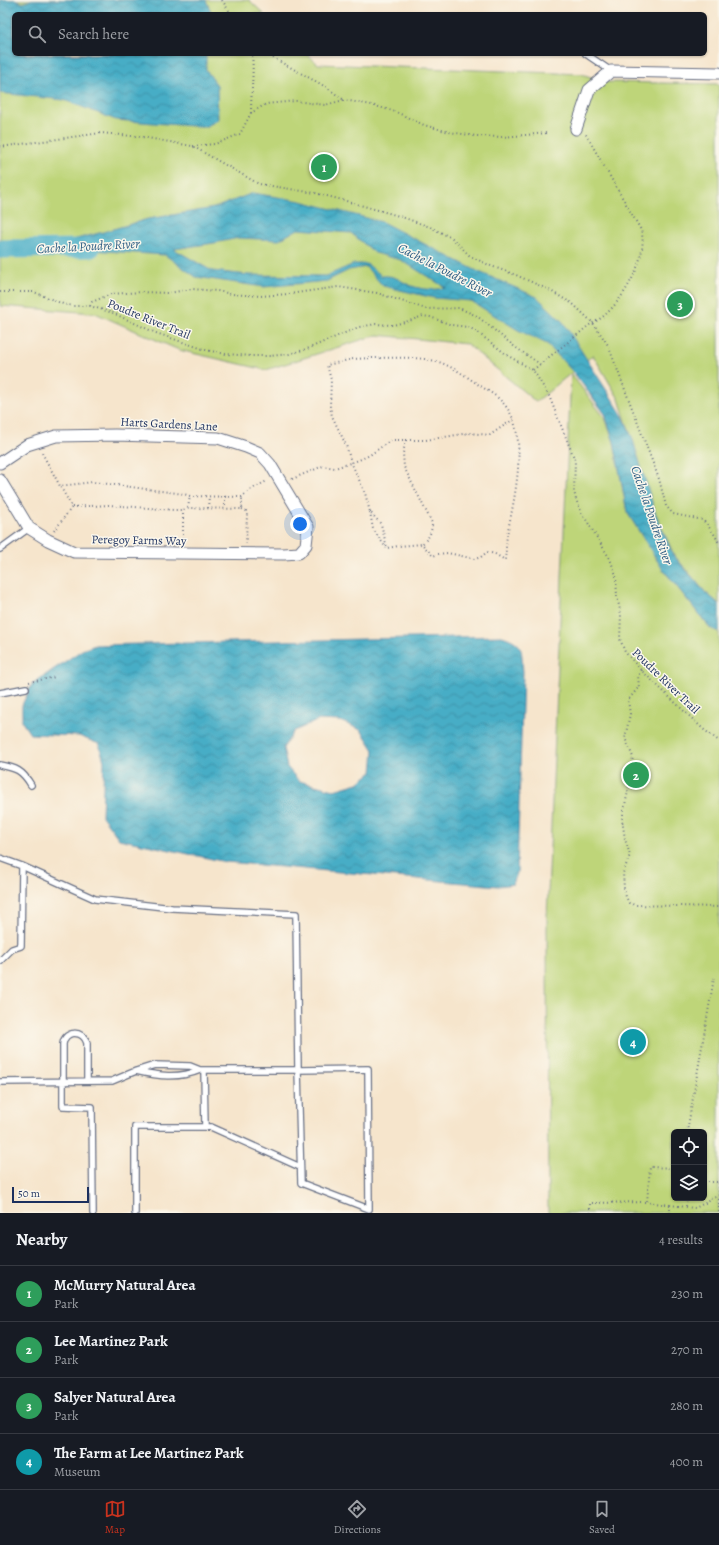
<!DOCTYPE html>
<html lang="en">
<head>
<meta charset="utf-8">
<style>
  body { margin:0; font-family:Alegreya,serif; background:#242831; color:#f1f3f6 }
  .controls { position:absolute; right:12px; bottom:12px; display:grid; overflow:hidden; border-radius:6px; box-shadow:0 1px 3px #0004 }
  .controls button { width:36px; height:36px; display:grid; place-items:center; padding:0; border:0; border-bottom:1px solid #363941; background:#171b24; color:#f1f3f6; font:20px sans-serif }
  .scale { position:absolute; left:12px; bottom:10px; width:77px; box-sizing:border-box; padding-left:4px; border:2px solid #1b2f5e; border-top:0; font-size:11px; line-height:14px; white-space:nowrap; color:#1b2f5e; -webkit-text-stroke:3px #fbf7ec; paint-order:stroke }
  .you { position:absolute; left:300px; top:524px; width:14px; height:14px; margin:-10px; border:3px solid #fff; border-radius:50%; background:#1a73e8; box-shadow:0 0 0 6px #1a73e833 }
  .badge { display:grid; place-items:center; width:26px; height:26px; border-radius:50%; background:#c8321e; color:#fff; font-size:13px; font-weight:700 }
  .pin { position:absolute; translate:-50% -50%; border:2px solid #fff; box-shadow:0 1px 4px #0006 }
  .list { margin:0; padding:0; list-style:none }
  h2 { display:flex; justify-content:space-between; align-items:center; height:52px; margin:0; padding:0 16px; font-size:17px }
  h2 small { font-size:13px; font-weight:400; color:#9ea1a6 }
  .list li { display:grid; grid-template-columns:26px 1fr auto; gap:12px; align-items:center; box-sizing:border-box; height:56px; padding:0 16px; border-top:1px solid #363941 }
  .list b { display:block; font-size:15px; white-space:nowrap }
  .list p { margin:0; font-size:13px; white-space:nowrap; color:#9ea1a6 }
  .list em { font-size:13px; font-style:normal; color:#9ea1a6 }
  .icon { flex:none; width:22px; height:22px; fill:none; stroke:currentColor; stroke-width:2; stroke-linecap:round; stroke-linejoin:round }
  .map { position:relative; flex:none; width:719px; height:1213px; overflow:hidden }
  .search { position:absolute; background:#171b24; box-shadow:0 1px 3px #0004; left:12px; right:12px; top:12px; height:44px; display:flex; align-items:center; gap:10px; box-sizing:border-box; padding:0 14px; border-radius:6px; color:#9ea1a6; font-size:15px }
  .sheet { height:276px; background:#171b24 }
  nav { display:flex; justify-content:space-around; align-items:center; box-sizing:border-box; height:56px; border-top:1px solid #363941; background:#171b24; font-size:11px; color:#9ea1a6 }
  nav a { display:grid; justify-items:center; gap:2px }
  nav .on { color:#c8321e }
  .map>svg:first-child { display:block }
  .green { fill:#bed579; stroke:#6c826c; fill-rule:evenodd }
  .water { fill:url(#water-waves); stroke:#316e92; fill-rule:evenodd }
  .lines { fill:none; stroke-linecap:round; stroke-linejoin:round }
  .river { stroke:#47adc6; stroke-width:19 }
  .lane-casing { stroke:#686f84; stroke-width:8 }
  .street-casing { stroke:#686f84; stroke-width:13 }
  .path { stroke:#686f84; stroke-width:2; stroke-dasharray:1 3; stroke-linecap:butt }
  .lane { stroke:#fff; stroke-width:5.5 }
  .street { stroke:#fff; stroke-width:11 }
  .labels { text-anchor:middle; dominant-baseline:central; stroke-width:3; stroke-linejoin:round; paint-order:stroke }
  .street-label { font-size:12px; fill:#1b2f5e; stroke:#fbf7ec }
  .water-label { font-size:13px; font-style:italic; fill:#2a5b82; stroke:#fbf7ec }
</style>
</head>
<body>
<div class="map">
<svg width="719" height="1213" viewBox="0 0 719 1213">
  <defs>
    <pattern id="water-waves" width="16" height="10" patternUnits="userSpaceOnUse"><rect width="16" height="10" fill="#47adc6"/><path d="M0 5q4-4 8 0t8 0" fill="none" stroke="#3a8da4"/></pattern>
  </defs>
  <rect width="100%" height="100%" fill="#fbf7ec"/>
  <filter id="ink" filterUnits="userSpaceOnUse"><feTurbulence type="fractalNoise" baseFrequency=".025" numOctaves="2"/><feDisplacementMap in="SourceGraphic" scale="8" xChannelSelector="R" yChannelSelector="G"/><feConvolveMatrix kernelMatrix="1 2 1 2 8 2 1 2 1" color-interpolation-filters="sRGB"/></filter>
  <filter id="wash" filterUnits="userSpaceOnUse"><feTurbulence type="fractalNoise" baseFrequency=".012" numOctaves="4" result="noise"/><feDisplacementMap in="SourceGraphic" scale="16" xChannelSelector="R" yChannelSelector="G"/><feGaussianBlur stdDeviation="0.9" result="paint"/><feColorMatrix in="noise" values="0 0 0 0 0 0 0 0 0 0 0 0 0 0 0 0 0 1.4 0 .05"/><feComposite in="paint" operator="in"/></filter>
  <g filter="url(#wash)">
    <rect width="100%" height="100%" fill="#f6e5cc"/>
    <!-- green -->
    <path class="green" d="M0,0H249L264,14H14V54H307L318,64L582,74L605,82L719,84V604L705,592L674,555L655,512L619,399L593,355L536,402L467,344L377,335L266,370L179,350L95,313L0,306Z
      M571,374L605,418L614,442L627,512L662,568L710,628L719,632V1213H548L547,917ZM674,1132H704V1198H674Z"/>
    <!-- water -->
    <path class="water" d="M0,0H16L23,3L32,0H206L212,14H14V54H206V70L217,85L218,120L205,127L116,120L64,100L0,93Z
      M253,193L301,201L382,222L477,271L537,297L563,322L623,416L632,437L655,512L673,555L705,592L719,604V632L710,628L662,568L627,512L614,442L605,414L574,373L547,344L518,330L471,301L434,298L383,286L366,267L349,270L327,281L264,287L196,277L165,255L46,247L103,232L148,219L214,208ZM298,229L351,233L375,253L401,260L446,288C434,290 423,290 412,286C399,281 397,275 382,276L367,264H354L326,276L249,275L212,271L174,249L214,243L239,238L279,240Z
      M502,636C525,643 521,650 523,672L517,873L513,884L498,886L226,862L119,839L102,816L104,761L99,744L79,736L30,734L22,722V705L32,684L82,650L95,645ZM319,720L340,721L361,730L374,750L372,772L358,783L334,790L299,781L287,767L283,748L294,731Z"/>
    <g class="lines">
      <!-- river -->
      <path class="river" d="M0,249L91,248"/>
    </g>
  </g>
  <g filter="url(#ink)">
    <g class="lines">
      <defs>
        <path id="lane" d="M586,54L611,71
          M0,549L29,528
          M0,693L26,688
          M0,765C16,768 22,770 31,785
          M0,858L22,866L95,899L172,908L296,914L298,1070H200
          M0,961L12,949L21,946L22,866
          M155,1065L190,1066L200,1070C179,1079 158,1076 136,1071Z
          M368,1069L369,1209L301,1183L298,1070Z
          M204,1070L205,1127
          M87,1081V1043C83,1030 65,1030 63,1044V1106L92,1107L93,1213
          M0,1082L112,1081L136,1071
          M135,1213V1127H211L300,1167"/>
        <path id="street" d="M576,129L589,90L611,71L719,73
          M0,463L27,445L56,436L115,435L218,438L246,447L260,453L270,464L308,527L306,545L299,553L284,554L74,552L48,540L29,528L0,480"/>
      </defs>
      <!-- lane casing -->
      <use href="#lane" class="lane-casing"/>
      <!-- street casing -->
      <use href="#street" class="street-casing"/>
      <!-- path -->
      <path class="path" d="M222,0L231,14
        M266,54L326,87L344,100
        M251,113C251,93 254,73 252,54
        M193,146L215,144L240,134L251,113L266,104L296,101L325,105L344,100L372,105L396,112L424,125L449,132L476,136L503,137L547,133
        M0,147L101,133L142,137L192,146L259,184L315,193L346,201L399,216L430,227L452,238L470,256L491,266L516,275L547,289L573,304L593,323L608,345L659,479L666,506L673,514L703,520L713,532L719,543
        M0,292H34L63,304L73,306H90L113,313L156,333L206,350L226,354L251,356H270L289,354L307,349L359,327L376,324L393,325L409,321L423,316L430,317L452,325L468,327L474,330L510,357L533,370L549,396L575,460L574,491L576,500L582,513L610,559L616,575L617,597L621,614L620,639L625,652L641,670L703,729L719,741
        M90,306L92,302L111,294L141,292L169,293L192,289L217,291L232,294L260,296L289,294L338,287L377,293L426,309L459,308L477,316L515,347L540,364
        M372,358C393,358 419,356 439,362C453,367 466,376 479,385C487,390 497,396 503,403C531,432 514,500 507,535C506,543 506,552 505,560L495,554L487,552L481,557L475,559L448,553L438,554L433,556L422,544L399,546L387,548L381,524L370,512L365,493L351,462L346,445L332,416L330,406L331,380L327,365L353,359Z
        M533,370C551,355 570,341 588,326C594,322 601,319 606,314C625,297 649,256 641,230L585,133
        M406,440L403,453L404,467L432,523C432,532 429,538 422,544
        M42,453L60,486L93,482L184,494L190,496L242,497L250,490L267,481
        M292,479L323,466L335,468L359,460L370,455L391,440H426L469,433L490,435L514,419
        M225,496V508
        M72,507L109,505L174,510H183L188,508L242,509V497
        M188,508L190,496
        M208,508L209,496
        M242,509L246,511L247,514L246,544
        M370,512L373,529L386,548
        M54,531L72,507L60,486
        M183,543V510
        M641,670L638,676L639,687L628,700L630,714L625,738L633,757L630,771V782L622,819L625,839L630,855L623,873L624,888L626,897L629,903L635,905L719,907
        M29,682L56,677
        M687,1132L714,978
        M704,1182H719V1213
        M670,1205L647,1202L650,1167L674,1168
        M686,1206L687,1198
        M590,1213V1203L647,1202
        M670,1213V1205L695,1208L705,1203L710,1198L719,1195"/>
      <!-- lane -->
      <use href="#lane" class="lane"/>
      <!-- street -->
      <use href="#street" class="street"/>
    </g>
  </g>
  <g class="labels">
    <!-- street labels -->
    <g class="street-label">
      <text transform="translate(149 319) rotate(22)">Poudre River Trail</text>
      <text transform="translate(169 424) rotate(3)">Harts Gardens Lane</text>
      <text transform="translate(139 540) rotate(1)">Peregoy Farms Way</text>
      <text transform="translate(666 681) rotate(44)">Poudre River Trail</text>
    </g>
    <!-- water labels -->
    <g class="water-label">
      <text transform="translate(88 246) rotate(-3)">Cache la Poudre River</text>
      <text transform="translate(445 270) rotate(27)">Cache la Poudre River</text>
      <text transform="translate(652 515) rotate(71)">Cache la Poudre River</text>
    </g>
  </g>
</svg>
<div class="controls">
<button><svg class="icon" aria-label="locate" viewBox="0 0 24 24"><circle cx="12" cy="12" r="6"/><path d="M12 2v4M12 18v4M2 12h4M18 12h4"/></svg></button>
<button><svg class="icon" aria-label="layers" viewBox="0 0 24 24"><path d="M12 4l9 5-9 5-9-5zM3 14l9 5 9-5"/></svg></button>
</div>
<div class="scale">50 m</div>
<div class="you"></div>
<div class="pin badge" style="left:324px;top:167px;background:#2e9e5b">1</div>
<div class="pin badge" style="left:636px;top:775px;background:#2e9e5b">2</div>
<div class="pin badge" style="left:680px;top:304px;background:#2e9e5b">3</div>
<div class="pin badge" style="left:633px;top:1042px;background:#0f9aa8">4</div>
<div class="search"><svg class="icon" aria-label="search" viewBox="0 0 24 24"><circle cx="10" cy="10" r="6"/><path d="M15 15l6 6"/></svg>Search here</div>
</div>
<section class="sheet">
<h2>Nearby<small>4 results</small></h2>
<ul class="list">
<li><span class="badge" style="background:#2e9e5b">1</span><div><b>McMurry Natural Area</b><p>Park</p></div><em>230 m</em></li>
<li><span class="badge" style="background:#2e9e5b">2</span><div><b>Lee Martinez Park</b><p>Park</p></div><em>270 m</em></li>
<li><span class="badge" style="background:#2e9e5b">3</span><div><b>Salyer Natural Area</b><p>Park</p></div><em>280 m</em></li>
<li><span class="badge" style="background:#0f9aa8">4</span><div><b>The Farm at Lee Martinez Park</b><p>Museum</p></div><em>400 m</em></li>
</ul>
</section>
<nav>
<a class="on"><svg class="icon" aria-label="map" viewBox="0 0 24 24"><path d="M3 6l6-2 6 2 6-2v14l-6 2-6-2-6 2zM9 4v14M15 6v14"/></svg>Map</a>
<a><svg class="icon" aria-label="directions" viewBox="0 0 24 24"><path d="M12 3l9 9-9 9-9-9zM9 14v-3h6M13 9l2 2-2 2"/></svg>Directions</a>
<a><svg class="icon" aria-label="saved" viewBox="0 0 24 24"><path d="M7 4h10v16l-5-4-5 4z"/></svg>Saved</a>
</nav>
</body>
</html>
